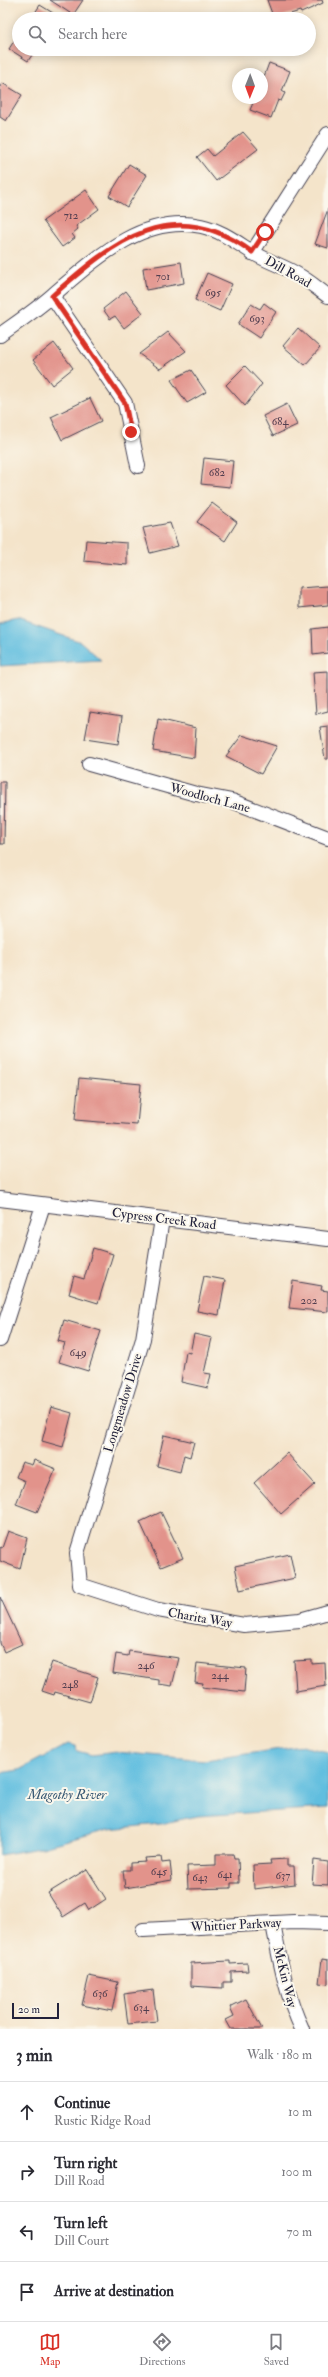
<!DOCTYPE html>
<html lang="en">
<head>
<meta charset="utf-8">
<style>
  body { margin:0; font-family:"IM FELL Double Pica",serif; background:#f7f7f7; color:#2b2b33 }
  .compass { position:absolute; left:232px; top:68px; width:36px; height:36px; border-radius:50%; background:#fff; box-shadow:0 2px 10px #0003; rotate:181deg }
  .scale { position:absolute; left:12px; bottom:10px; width:47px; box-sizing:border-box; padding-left:4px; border:2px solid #22223b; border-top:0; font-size:11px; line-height:14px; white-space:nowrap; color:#22223b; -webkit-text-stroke:3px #fbf7ec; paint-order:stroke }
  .stop { position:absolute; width:12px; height:12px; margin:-9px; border:3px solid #d93025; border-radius:50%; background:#fff }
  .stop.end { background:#d93025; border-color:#fff; box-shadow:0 1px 4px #0008 }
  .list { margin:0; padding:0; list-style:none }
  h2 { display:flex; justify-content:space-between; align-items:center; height:52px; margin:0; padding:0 16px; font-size:17px }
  h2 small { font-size:13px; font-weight:400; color:#7c7c81 }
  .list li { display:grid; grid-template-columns:26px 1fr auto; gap:12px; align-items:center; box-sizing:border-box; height:60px; padding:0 16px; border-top:1px solid #e1e1e2 }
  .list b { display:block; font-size:15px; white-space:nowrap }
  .list p { margin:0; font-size:13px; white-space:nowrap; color:#7c7c81 }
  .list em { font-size:13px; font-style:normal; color:#7c7c81 }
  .icon { flex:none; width:22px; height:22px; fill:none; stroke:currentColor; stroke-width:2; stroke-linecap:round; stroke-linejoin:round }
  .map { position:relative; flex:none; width:328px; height:2029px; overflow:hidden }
  .search { position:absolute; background:#fff; box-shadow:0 2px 10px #0003; left:12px; right:12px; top:12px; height:44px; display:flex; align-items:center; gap:10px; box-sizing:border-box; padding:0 14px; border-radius:22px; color:#7c7c81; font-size:15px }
  .sheet { height:292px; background:#fff }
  nav { display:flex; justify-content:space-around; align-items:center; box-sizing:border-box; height:56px; border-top:1px solid #e1e1e2; background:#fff; font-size:11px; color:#7c7c81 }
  nav a { display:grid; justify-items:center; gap:2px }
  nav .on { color:#d93025 }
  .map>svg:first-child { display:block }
  .water { fill:#61bedf; stroke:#42708d }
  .building { fill:#e2938b }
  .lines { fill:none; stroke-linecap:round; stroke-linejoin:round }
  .minor-casing { stroke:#423f50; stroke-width:16 }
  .minor { stroke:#fff; stroke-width:14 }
  .route { stroke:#d93025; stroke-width:5 }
  .labels { text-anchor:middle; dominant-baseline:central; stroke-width:4; stroke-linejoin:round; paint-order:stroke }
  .number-label { font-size:11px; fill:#523e4f }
  .street-label { font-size:13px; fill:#22223b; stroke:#fbf7ec }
  .water-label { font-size:14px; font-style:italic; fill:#385974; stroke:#fbf7ec }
</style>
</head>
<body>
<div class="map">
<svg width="328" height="2029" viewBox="0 0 328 2029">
  <rect width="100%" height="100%" fill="#fbf7ec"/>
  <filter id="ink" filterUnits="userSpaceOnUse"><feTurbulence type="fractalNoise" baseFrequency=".025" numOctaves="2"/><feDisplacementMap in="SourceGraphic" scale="8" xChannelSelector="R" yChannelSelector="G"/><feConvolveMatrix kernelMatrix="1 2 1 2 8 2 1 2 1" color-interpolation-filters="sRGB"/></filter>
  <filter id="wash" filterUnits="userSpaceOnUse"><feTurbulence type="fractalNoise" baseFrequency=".012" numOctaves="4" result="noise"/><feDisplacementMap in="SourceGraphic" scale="16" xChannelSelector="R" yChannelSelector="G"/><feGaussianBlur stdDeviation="0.9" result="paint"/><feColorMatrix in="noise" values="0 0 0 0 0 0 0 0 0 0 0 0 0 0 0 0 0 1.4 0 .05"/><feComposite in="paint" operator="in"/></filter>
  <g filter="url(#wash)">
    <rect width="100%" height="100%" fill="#f4e4ca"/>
    <!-- water -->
    <path class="water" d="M18,620L81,642L101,660L0,666V624Z
      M68,1744L76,1746L77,1751L92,1755L117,1752L205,1760L301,1746L328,1752V1808L197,1816L160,1824L109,1829L39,1848L0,1855V1773L19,1770Z"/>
    <g id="blocks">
      <!-- building -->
      <path class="building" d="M50,0H83L73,15Z
        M267,0H322L323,3L301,13L300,11L274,19Z
        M40,5L53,13L49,19H31Z
        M19,33V49H36L28,61L9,49Z
        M269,63L290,71L282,91L285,93L281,101L278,100L271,118L250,110L255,98H262V82Z
        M2,83L22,95L6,121L0,117V87Z
        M243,132L258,149L216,181L197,157L207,149L213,156Z
        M129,164L147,175L127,207L109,196Z
        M86,190L99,209L76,226L78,229L72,234L75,238L62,247L43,221Z
        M328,209V248L315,244Z
        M181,262L184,283L146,290L143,268Z
        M207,273L232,284L220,311L195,300Z
        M126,291L143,313L124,328L115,316L110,319L103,309Z
        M264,303L276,312L259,338L238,324L251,304L260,309Z
        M298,328L320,348L305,365L283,346Z
        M168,332L186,351L160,369L139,354Z
        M54,343L73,368L52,385L33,360Z
        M245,366L262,384L245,406L226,385Z
        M191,370L206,392L187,403L171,380Z
        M90,398L101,421L62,440L51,417Z
        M287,404L297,425L273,436L263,416Z
        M204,458L233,461L230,487L201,484Z
        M212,503L237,522L225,541L197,522Z
        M170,523L178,546L150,553L143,528Z
        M86,540L127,543V565L84,561Z
        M328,586V605L299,608V588Z
        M328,627V653L313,655L312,629Z
        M328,671V711L316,714L313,672Z
        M90,712L122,717L118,744L85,739Z
        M158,719L196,728L194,758L153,751Z
        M328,726V759H325L320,727Z
        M242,735L277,746L261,774L226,756Z
        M0,782H5L4,844H0Z
        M79,1078L141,1084L137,1125L75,1120Z
        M93,1248L113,1254L98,1303L69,1294L74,1276L84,1279Z
        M204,1276L225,1280L219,1315L197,1311Z
        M293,1281L322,1286L321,1290L328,1291V1312L289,1308Z
        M64,1320L101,1331L88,1371L59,1362L65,1343L58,1341Z
        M194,1334L212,1338L204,1373L211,1374L208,1388L181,1382L186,1352L190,1353Z
        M51,1407L72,1413L63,1447L42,1441Z
        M164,1435L194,1442L190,1457L184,1455L180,1472L157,1466Z
        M287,1453L315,1484L281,1514L254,1483Z
        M34,1460L56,1469L37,1512L16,1504L25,1481L16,1477L22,1462L32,1465Z
        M161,1512L183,1558L161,1567L140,1522Z
        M8,1531L27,1538L20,1569L0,1561V1547L2,1548Z
        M290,1554L295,1578L240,1590L235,1566Z
        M0,1597L22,1644L4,1652L0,1643Z
        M129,1651L179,1658L172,1686L159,1684V1680L113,1673L116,1654L128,1656Z
        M312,1660V1664L325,1663L326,1686L296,1691L294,1661Z
        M52,1662L98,1677L90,1702L55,1692L54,1695L42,1691Z
        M197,1663L246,1668L244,1692L202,1687L203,1683L195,1682Z
        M216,1854H233L234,1858H238L239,1883H231V1888L188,1889L187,1866L216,1865Z
        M161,1857L162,1863L170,1862L172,1880L125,1888L123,1870H130V1863L146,1862L145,1858Z
        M287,1859V1866H294L295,1884L254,1889L253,1865L271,1864L270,1860Z
        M314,1860L328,1862V1885L312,1884Z
        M87,1869L106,1899L89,1910L85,1903L63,1917L48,1893Z
        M322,1959L328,1960V1984L319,1983Z
        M230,1961V1964L247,1963L248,1971L231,1972V1982H223V1988L191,1986V1963Z
        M89,1976L118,1982L112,2011L82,2005Z
        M153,1990L157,2021L128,2024L124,1994Z
        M246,1999L262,2029H231L226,2020L234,2016L230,2007Z"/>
    </g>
  </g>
  <g filter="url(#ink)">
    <use href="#blocks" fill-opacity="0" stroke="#423f50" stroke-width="1"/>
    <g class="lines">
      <defs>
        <path id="minor" d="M252,253L328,134
          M52,296L125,403L138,466
          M0,335C18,322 36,310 53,295C94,260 142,214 201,226C220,230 236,242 252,252C266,261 284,266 298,275C309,281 318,289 328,296
          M89,764L196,794L232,801L328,838
          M0,1199L328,1239
          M162,1219L143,1339L77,1553L80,1585L158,1610L244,1625L300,1620L328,1612
          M0,1340L43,1205
          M273,1924C280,1960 286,1995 302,2029
          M143,1930L294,1922L328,1923"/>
      </defs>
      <!-- minor casing -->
      <use href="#minor" class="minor-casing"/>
      <!-- minor -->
      <use href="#minor" class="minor"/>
    </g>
  </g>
  <g class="lines" filter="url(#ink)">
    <!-- route -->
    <path class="route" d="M131,432L125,403L52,296C114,241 173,193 252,252L265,232"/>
  </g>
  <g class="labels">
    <!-- number labels -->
    <g class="number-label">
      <text x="71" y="215">712</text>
      <text x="163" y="276">701</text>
      <text x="213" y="292">695</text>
      <text x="257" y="318">693</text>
      <text x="280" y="421">684</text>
      <text x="217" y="472">682</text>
      <text x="309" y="1300">202</text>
      <text x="78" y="1352">649</text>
      <text x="146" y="1665">246</text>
      <text x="220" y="1675">244</text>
      <text x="70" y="1684">248</text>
      <text x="159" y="1871">645</text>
      <text x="225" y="1874">641</text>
      <text x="283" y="1875">637</text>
      <text x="200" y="1877">643</text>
      <text x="100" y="1993">636</text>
      <text x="141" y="2007">634</text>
    </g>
    <!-- street labels -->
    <g class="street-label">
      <text transform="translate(288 272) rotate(29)">Dill Road</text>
      <text transform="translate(210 798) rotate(15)">Woodloch Lane</text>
      <text transform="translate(164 1219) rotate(7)">Cypress Creek Road</text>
      <text transform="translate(123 1403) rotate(-73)">Longmeadow Drive</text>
      <text transform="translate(200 1618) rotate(10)">Charita Way</text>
      <text transform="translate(236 1925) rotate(-3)">Whittier Parkway</text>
      <text transform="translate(285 1977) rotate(76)">McKin Way</text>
    </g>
    <!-- water labels -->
    <g class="water-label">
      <text x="67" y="1794">Magothy River</text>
    </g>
  </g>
</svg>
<svg class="compass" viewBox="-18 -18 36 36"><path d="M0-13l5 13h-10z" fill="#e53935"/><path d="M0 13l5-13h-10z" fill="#7c7c81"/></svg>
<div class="scale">20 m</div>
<div class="stop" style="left:265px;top:232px"></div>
<div class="stop end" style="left:131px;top:432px"></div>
<div class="search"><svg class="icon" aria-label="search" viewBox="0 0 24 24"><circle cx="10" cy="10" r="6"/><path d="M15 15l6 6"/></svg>Search here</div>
</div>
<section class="sheet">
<h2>3 min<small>Walk · 180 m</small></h2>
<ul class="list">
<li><svg class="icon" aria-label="ahead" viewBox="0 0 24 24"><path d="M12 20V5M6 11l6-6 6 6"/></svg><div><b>Continue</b><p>Rustic Ridge Road</p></div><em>10 m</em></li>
<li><svg class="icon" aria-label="right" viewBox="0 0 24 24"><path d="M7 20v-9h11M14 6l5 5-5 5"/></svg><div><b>Turn right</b><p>Dill Road</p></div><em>100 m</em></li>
<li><svg class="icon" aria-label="left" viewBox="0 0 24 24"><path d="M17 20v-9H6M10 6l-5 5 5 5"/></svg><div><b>Turn left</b><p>Dill Court</p></div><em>70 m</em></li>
<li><svg class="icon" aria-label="arrive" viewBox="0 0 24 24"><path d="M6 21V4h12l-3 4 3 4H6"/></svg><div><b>Arrive at destination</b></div></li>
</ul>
</section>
<nav>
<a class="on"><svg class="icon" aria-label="map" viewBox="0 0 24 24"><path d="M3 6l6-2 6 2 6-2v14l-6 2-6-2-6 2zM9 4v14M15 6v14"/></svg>Map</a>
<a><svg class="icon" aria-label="directions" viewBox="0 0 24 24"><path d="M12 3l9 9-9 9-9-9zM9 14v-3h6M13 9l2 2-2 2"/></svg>Directions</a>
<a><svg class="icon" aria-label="saved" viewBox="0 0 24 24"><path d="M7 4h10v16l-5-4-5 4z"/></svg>Saved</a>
</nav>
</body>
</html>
